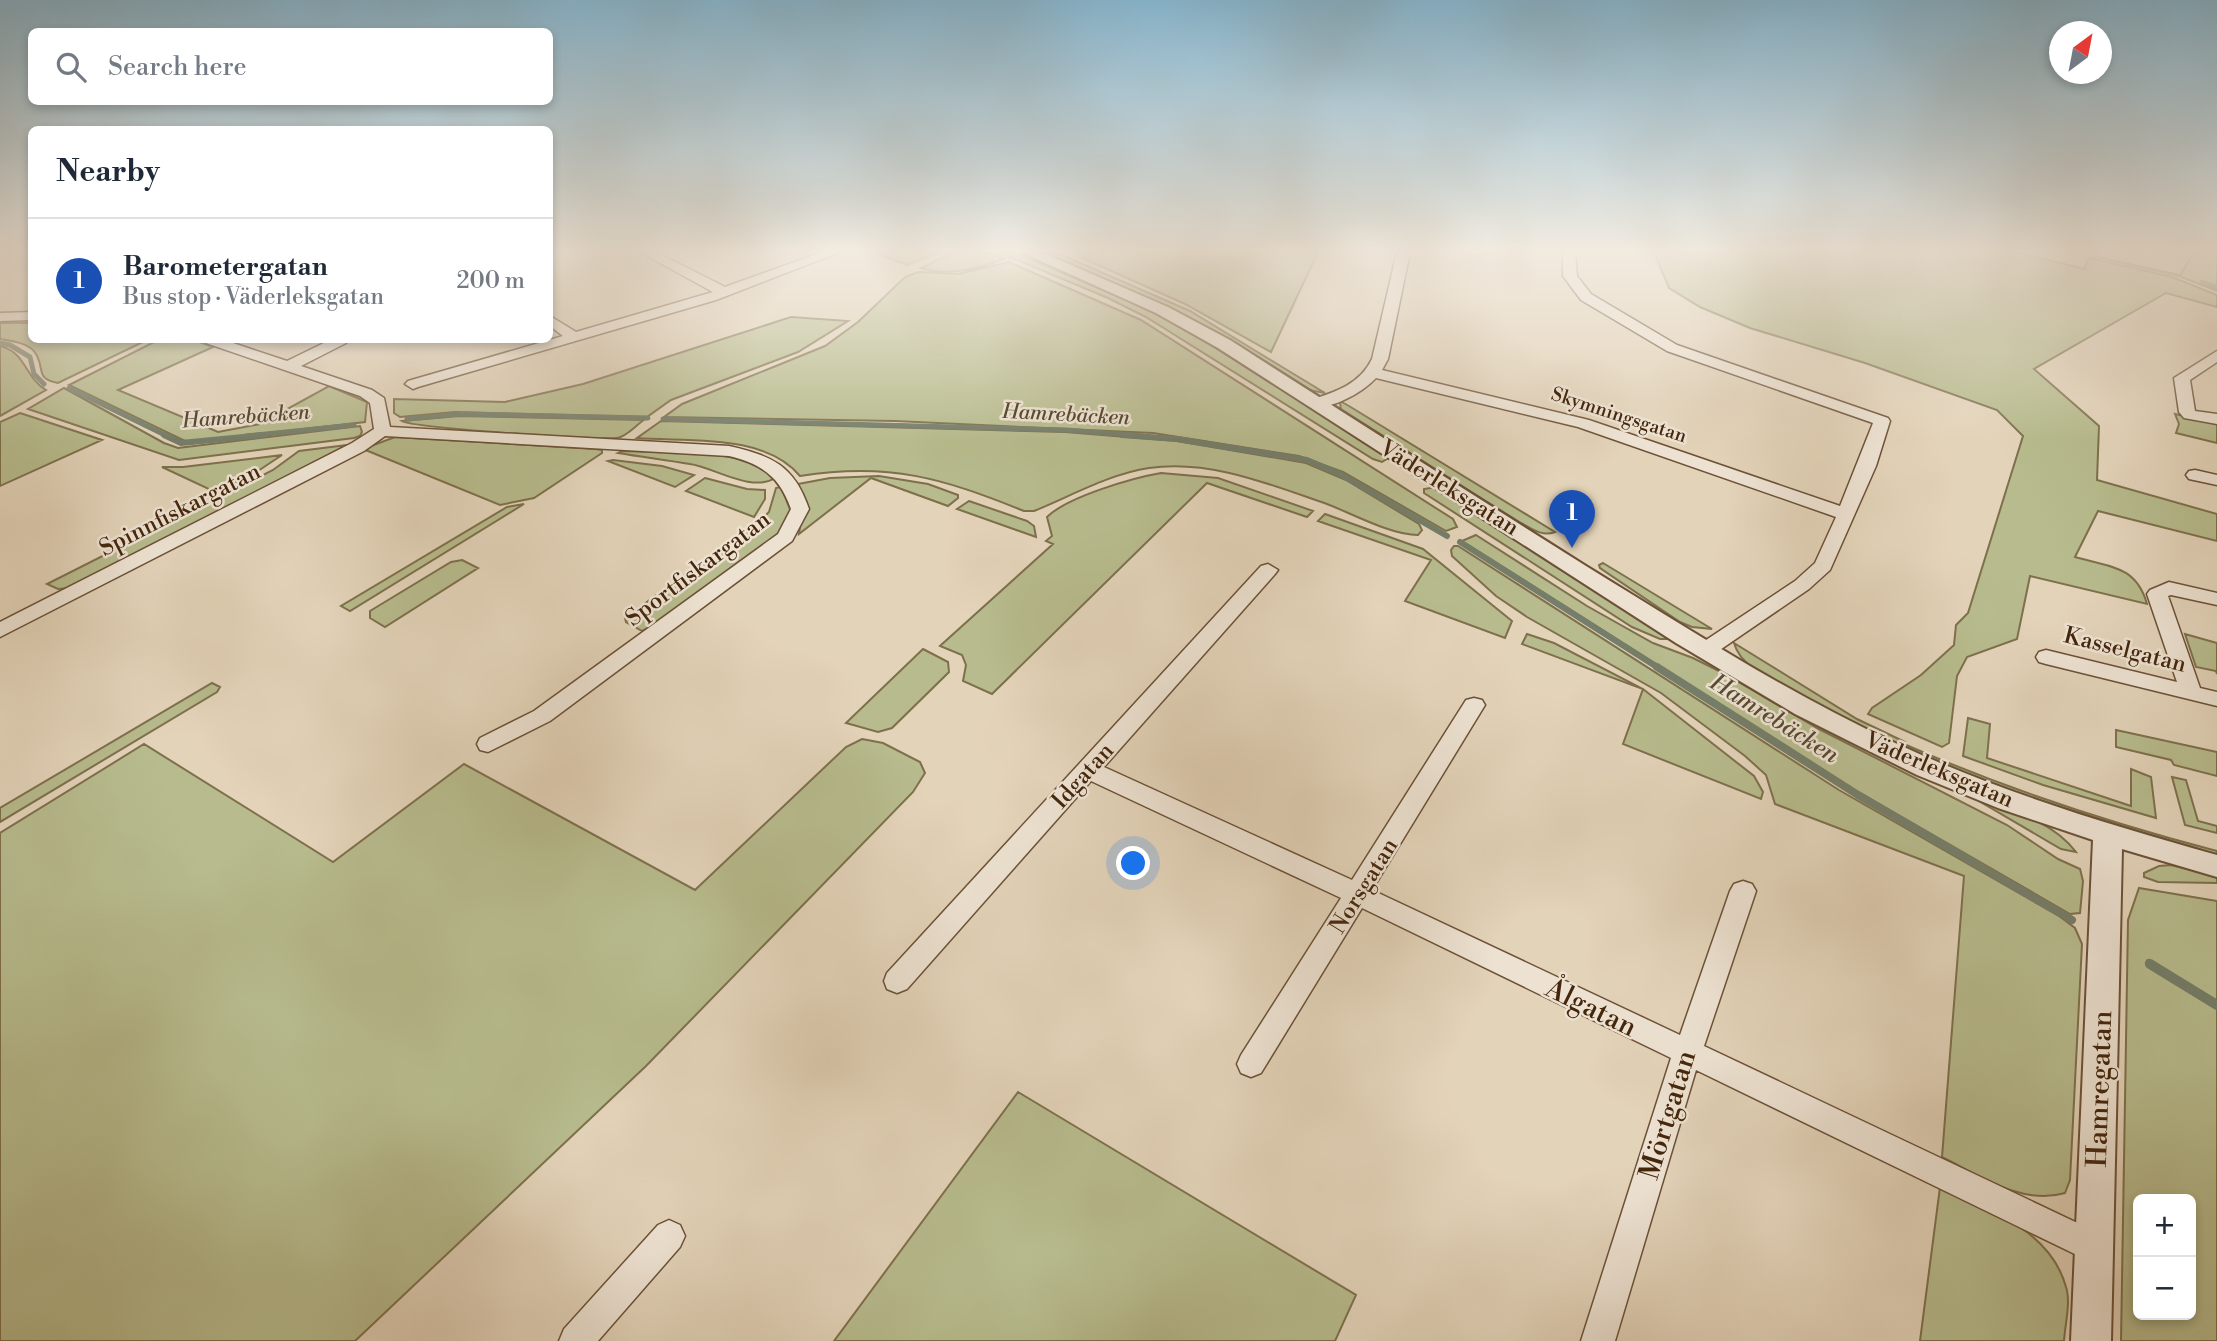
<!DOCTYPE html>
<html lang="en">
<head>
<meta charset="utf-8">
<style>
  body { margin:0; font-family:"Libre Bodoni",serif; background:#f6f6f7; color:#1f2937 }
  .controls { position:absolute; right:21px; bottom:21px; display:grid; overflow:hidden; border-radius:10px; box-shadow:0 4px 10px #0003 }
  .controls button { width:63px; height:63px; display:grid; place-items:center; padding:0; border:0; border-bottom:2px solid #e0e1e3; background:#fff; color:#1f2937; font:35px sans-serif }
  .compass { position:absolute; left:2049px; top:21px; width:63px; height:63px; border-radius:50%; background:#fff; box-shadow:0 4px 10px #0003; rotate:32deg }
  .you { position:absolute; left:1134px; top:864px; width:24px; height:24px; margin:-18px; border:5px solid #fff; border-radius:50%; background:#1a73e8; box-shadow:0 0 0 10px #1a73e833 }
  .badge { display:grid; place-items:center; width:46px; height:46px; border-radius:50%; background:#db2777; color:#fff; font-size:23px; font-weight:700 }
  .pin { position:absolute; translate:-50% -58px; filter:drop-shadow(0 2px 4px #0008) }
  .pin::after { content:''; position:absolute; top:37px; width:24px; height:21px; background:inherit; clip-path:polygon(0 0,100% 0,50% 100%) }
  .list { margin:0; padding:0; list-style:none }
  h2 { display:flex; justify-content:space-between; align-items:center; height:91px; margin:0; padding:0 28px; font-size:30px }
  h2 small { font-size:23px; font-weight:400; color:#747a83 }
  .list li { display:grid; grid-template-columns:46px 1fr auto; gap:21px; align-items:center; box-sizing:border-box; height:126px; padding:0 28px; border-top:2px solid #e0e1e3 }
  .list b { display:block; font-size:26px; white-space:nowrap }
  .list p { margin:0; font-size:23px; white-space:nowrap; color:#747a83 }
  .list em { font-size:23px; font-style:normal; color:#747a83 }
  .icon { flex:none; width:38px; height:38px; fill:none; stroke:currentColor; stroke-width:2; stroke-linecap:round; stroke-linejoin:round }
  .map { position:relative; flex:none; width:2217px; height:1341px; overflow:hidden }
  .search { position:absolute; background:#fff; box-shadow:0 4px 10px #0003; left:28px; top:28px; width:525px; height:77px; display:flex; align-items:center; gap:18px; box-sizing:border-box; padding:0 24px; border-radius:10px; color:#747a83; font-size:26px }
  .panel { position:absolute; background:#fff; box-shadow:0 4px 10px #0003; left:28px; top:126px; width:525px; height:217px; border-radius:10px }
  .map>svg:first-child { display:block }
  .green { fill:#b7bb8d; stroke:#7e704c; stroke-width:2; fill-rule:evenodd }
  .lines { fill:none; stroke-linecap:round; stroke-linejoin:round }
  .stream-far3 { stroke:#757e6a; stroke-width:5 }
  .stream-far2 { stroke:#757e6a; stroke-width:6 }
  .stream-far1 { stroke:#757e6a; stroke-width:8 }
  .stream { stroke:#757e6a; stroke-width:10 }
  .minor-casing { stroke:#6c5137; stroke-width:3 }
  .tertiary-casing { stroke:#6c5137; stroke-width:4 }
  .minor { fill:#ede2d2; fill-rule:evenodd }
  .tertiary { fill:#ede2d2; fill-rule:evenodd }
  .labels { text-anchor:middle; dominant-baseline:central; stroke-width:5; stroke-linejoin:round; paint-order:stroke }
  .far-street-label { font-size:19px; fill:#44260c; stroke:#ede2d2 }
  .far-water-label { font-size:21px; font-style:italic; fill:#584b33; stroke:#ede2d2 }
  .street-label { font-size:23px; fill:#44260c; stroke:#ede2d2 }
  .water-label { font-size:24px; font-style:italic; fill:#584b33; stroke:#ede2d2 }
  .near-street-label { font-size:28px; fill:#44260c; stroke:#ede2d2 }
</style>
</head>
<body>
<div class="map">
<svg width="2217" height="1341" viewBox="0 0 2217 1341">
  <rect width="100%" height="100%" fill="#e3d3b9"/>
  <filter id="stains"><feTurbulence type="fractalNoise" baseFrequency=".00286" numOctaves="4"/><feColorMatrix values="0 0 0 0 .2 0 0 0 0 .09 0 0 0 0 .02 0 0 0 .5 -.17"/></filter>
  <radialGradient id="worn" r=".72"><stop offset=".6" stop-color="#630" stop-opacity="0"/><stop offset="1" stop-color="#630" stop-opacity=".3"/></radialGradient>
  <!-- green -->
  <path class="green" d="M883,252H940L907,265L878,254Z
    M954,252H988L1004,259C980,268 947,277 921,268Z
    M998,252H1013L1138,305L1177,324L1390,457L1382,462L1373,459L1146,317L1108,298Z
    M1041,252H1055L1190,311L1325,393L1309,390L1296,384L1176,311Z
    M1077,252H1318L1271,352L1185,304L1080,257Z
    M1654,252H2017L2084,269L2089,258L2172,277L2217,295V307L2166,293L2034,369L2099,426L2097,480L2217,514V541L2098,511L2075,557C2109,567 2136,565 2147,604L2030,576L2017,639L1967,657L1957,676L1949,743L1942,747L1868,714L1872,708L1921,675L1954,645L1956,625L1968,613L2023,436L1997,410L1865,363L1750,328L1700,307L1669,288Z
    M2194,252H2217V291L2179,276L2092,256L2180,275Z
    M1009,262L1141,320L1453,519L1457,527L1446,531L1343,472L1299,456L1153,433L895,421L664,417L682,404L825,346L858,322L905,277L918,272L958,274Z
    M791,317L848,321L798,352L671,400L647,417L455,412L400,417L394,413V399L505,402L583,384Z
    M0,323H31L32,340H147L58,383C35,379 45,369 36,354C30,343 12,341 0,339Z
    M158,340H194L213,347L118,390L218,432L260,424L329,386L367,402L365,422L187,442L69,385Z
    M0,346C26,352 25,378 46,390L0,416Z
    M64,388L164,443L178,448L360,426L362,432L360,436L354,438L179,460L28,409Z
    M1340,401L1349,406L1555,532C1543,537 1532,529 1521,523L1341,412Z
    M20,413L102,440L0,486V422Z
    M2175,414L2217,424V443L2176,433L2179,424Z
    M459,416L644,420C636,425 626,437 617,438C596,440 413,428 402,421Z
    M661,421L1065,432L1177,441L1306,463L1346,480L1419,524L1422,530L1418,535C1391,535 1353,514 1327,504C1271,485 1210,459 1149,468C1109,474 1071,496 1034,511H1024C942,478 890,462 800,476C764,433 689,442 637,438Z
    M395,437L596,449L602,450V453L534,498L500,505L363,449Z
    M347,445L71,588L58,589L47,584L273,470L299,451Z
    M622,451C667,453 741,446 775,478C752,493 713,467 690,464C666,460 642,457 618,453Z
    M282,455L255,473L215,492L162,467H183Z
    M613,460L662,466L694,475L675,487L608,461Z
    M1161,473L1218,478L1313,511L1307,517L1207,483L992,694L963,681L966,665L962,655L940,646L1053,544L1046,541L1052,536L1047,517C1067,497 1132,478 1161,473Z
    M879,476L928,484L958,495V498L948,506L871,478L799,534L804,496L798,484L830,478Z
    M705,478L747,489L765,490V499L754,517L686,491Z
    M781,487L792,514L778,534L653,626L642,631L626,622L625,618L764,517L769,512L776,488Z
    M1436,487L1674,639H1660L1632,627L1424,493V489Z
    M969,501L1027,521L1034,526L1036,537L957,509Z
    M524,504L350,611L341,606L507,507Z
    M1325,514L1423,549L1512,621L1505,638L1405,601L1431,560L1318,521Z
    M1476,535L1587,606L1653,643L1693,658L1725,674L1819,729L2007,825L2058,859L2080,869L2083,881L2080,913L2070,914L1855,790L1462,541Z
    M1454,546H1458L1839,790L2059,916L2075,928L2082,944L2070,1180L2065,1193C2022,1206 1979,1175 1942,1157L1964,876L1775,804L1766,775L1745,756L1661,693L1527,617L1496,596L1452,556L1451,550Z
    M462,560L478,568L385,627L370,618V611L451,562Z
    M1603,563L1712,629L1692,627L1680,622L1600,568L1599,565Z
    M1527,634L1554,643L1643,689L1754,776L1763,792L1761,799L1623,744L1643,689L1522,644Z
    M2185,634L2217,643V674L2216,671L2196,667Z
    M1734,643L1857,719L1905,742L1904,744C2006,789 2110,823 2217,851V855C2070,816 1926,767 1794,691C1772,679 1741,668 1734,643Z
    M923,649L948,662L949,672L892,728L878,732L846,723Z
    M212,683L220,687L217,692L0,822V808Z
    M1968,718L1990,724L1987,758L2131,806V769L2151,777L2156,818L2043,785L1963,756Z
    M2116,730L2217,752V776L2174,765L2171,760L2116,747Z
    M862,739L883,743L920,762L925,773L913,792L646,1066L355,1341H0V833L144,744L333,862L464,764L695,890L846,747Z
    M2172,777L2186,780L2198,821L2217,826V833L2185,825Z
    M1972,797C2010,811 2051,819 2076,852L2061,849Z
    M2171,865L2217,876V883L2158,882L2144,877V873L2159,866Z
    M2139,888L2217,901V1341H2121L2128,920ZM2191,1199V1315H2138V1199Z
    M1018,1092L1356,1295L1335,1341H834Z
    M1940,1187C1988,1210 2050,1229 2066,1287C2071,1302 2065,1325 2064,1341H1920Z"/>
  <g class="lines">
    <!-- stream-far3 -->
    <path class="stream-far3" d="M2202,282L2217,288
      M0,343L10,345L30,357L34,374L44,384
      M69,388L167,436
      M407,419L460,414L648,418
      M663,419L1066,430L1143,436
      M246,436L354,425"/>
    <!-- stream-far2 -->
    <path class="stream-far2" d="M164,435L181,443L263,435
      M1122,435L1177,439L1307,460L1342,475L1447,536
      M1460,542L1660,669"/>
    <!-- stream-far1 -->
    <path class="stream-far1" d="M1657,667L1858,795L2072,920
      M2149,963L2153,965"/>
    <!-- stream -->
    <path class="stream" d="M2150,964L2217,1005"/>
    <defs>
      <path id="minor" d="M640,252H656L725,287L822,252H840L716,300L418,387L413,389L405,384L408,381L563,336L550,326V316L576,332L713,292Z
        M1397,252H1410L1388,359L1382,370L1589,420L1840,506L1873,423L1667,351L1581,300L1563,276V252H1575L1577,276L1591,294L1677,345L1888,418L1890,421L1876,466L1830,570L1809,589L1714,654H1700L1697,649L1700,644L1795,581L1815,563L1836,517L1578,427L1376,378C1363,392 1331,411 1310,406L1308,403L1310,400C1336,392 1360,384 1372,359Z
        M32,312V320L0,321V313Z
        M204,340H224L287,361L330,340H348L346,343L301,366L372,390L384,398L390,427L729,446C772,456 794,465 809,509L792,541L550,721L488,752L480,750L477,744L480,738L534,711L778,534L791,509C780,477 762,464 729,456L385,436L364,451L0,637V622L352,443L374,429L370,403L360,396L206,343Z
        M2217,351V362L2190,380L2195,411L2217,414V424L2184,418L2179,412L2174,378Z
        M2195,470L2217,475V485L2189,479L2186,475L2189,471Z
        M1268,564L1278,570L1275,574L1104,767L1352,880L1466,700L1474,698L1482,700L1485,705L1372,890L1680,1035L1730,891L1734,884L1743,881L1752,884L1756,891L1704,1046L2105,1236L2110,1247L2105,1258L2094,1263L2083,1258L1696,1070L1615,1341H1581L1671,1058L1362,908L1261,1073L1251,1077L1241,1073L1237,1064L1241,1055L1341,898L1091,781L907,989L897,993L887,989L884,981L887,973L1261,566Z
        M2169,582L2217,593V605L2171,595L2168,596L2200,688L2217,692V706L2046,664L2039,662L2036,657L2039,652L2046,650L2177,682L2147,594L2150,590Z
        M669,1220L680,1225L685,1236L680,1247L598,1341H559L564,1329L658,1225Z"/>
      <path id="tertiary" d="M1021,252H1041L1168,307L1230,340C1348,416 1467,491 1586,566C1687,628 1786,692 1893,742C1997,791 2107,824 2217,855V877L2122,849L2111,1341H2071L2093,840L1998,808L1917,775L1795,714L1676,643L1218,348L1156,313Z"/>
    </defs>
    <!-- minor casing -->
    <use href="#minor" class="minor-casing"/>
    <!-- tertiary casing -->
    <use href="#tertiary" class="tertiary-casing"/>
    <!-- minor -->
    <use href="#minor" class="minor"/>
    <!-- tertiary -->
    <use href="#tertiary" class="tertiary"/>
  </g>
  <!-- sky -->
  <linearGradient id="sky" x2="0" y2="1"><stop stop-color="#87b6cf"/><stop offset="0.57" stop-color="#f2ebe0"/><stop offset="1" stop-color="#f2ebe0" stop-opacity="0"/></linearGradient>
  <rect width="2217" height="440" fill="url(#sky)"/>
  <g class="labels">
    <!-- far-street labels -->
    <g class="far-street-label">
      <text transform="translate(1619 415) rotate(18)">Skymningsgatan</text>
    </g>
    <!-- far-water labels -->
    <g class="far-water-label">
      <text transform="translate(1066 415) rotate(3)">Hamrebäcken</text>
      <text transform="translate(246 417) rotate(-4)">Hamrebäcken</text>
    </g>
    <!-- street labels -->
    <g class="street-label">
      <text transform="translate(1449 488) rotate(32)">Väderleksgatan</text>
      <text transform="translate(180 510) rotate(-27)">Spinnfiskargatan</text>
      <text transform="translate(698 569) rotate(-37)">Sportfiskargatan</text>
      <text transform="translate(2125 650) rotate(14)">Kasselgatan</text>
      <text transform="translate(1939 770) rotate(23)">Väderleksgatan</text>
      <text transform="translate(1083 776) rotate(-48)">Idgatan</text>
      <text transform="translate(1364 886) rotate(-58)">Norsgatan</text>
    </g>
    <!-- water labels -->
    <g class="water-label">
      <text transform="translate(1774 719) rotate(32)">Hamrebäcken</text>
    </g>
    <!-- near-street labels -->
    <g class="near-street-label">
      <text transform="translate(1591 1008) rotate(26)">Ålgatan</text>
      <text transform="translate(2100 1089) rotate(-88)">Hamregatan</text>
      <text transform="translate(1668 1115) rotate(-73)">Mörtgatan</text>
    </g>
  </g>
  <rect width="100%" height="100%" filter="url(#stains)"/>
  <rect width="100%" height="100%" fill="url(#worn)"/>
</svg>
<div class="controls">
<button>+</button>
<button>−</button>
</div>
<svg class="compass" viewBox="-18 -18 36 36"><path d="M0-13l5 13h-10z" fill="#e53935"/><path d="M0 13l5-13h-10z" fill="#747a83"/></svg>
<div class="you"></div>
<div class="pin badge" style="left:1572px;top:548px;background:#1a4fb4">1</div>
<div class="search"><svg class="icon" aria-label="search" viewBox="0 0 24 24"><circle cx="10" cy="10" r="6"/><path d="M15 15l6 6"/></svg>Search here</div>
<section class="panel">
<h2>Nearby<small></small></h2>
<ul class="list">
<li><span class="badge" style="background:#1a4fb4">1</span><div><b>Barometergatan</b><p>Bus stop · Väderleksgatan</p></div><em>200 m</em></li>
</ul>
</section>
</div>
</body>
</html>
